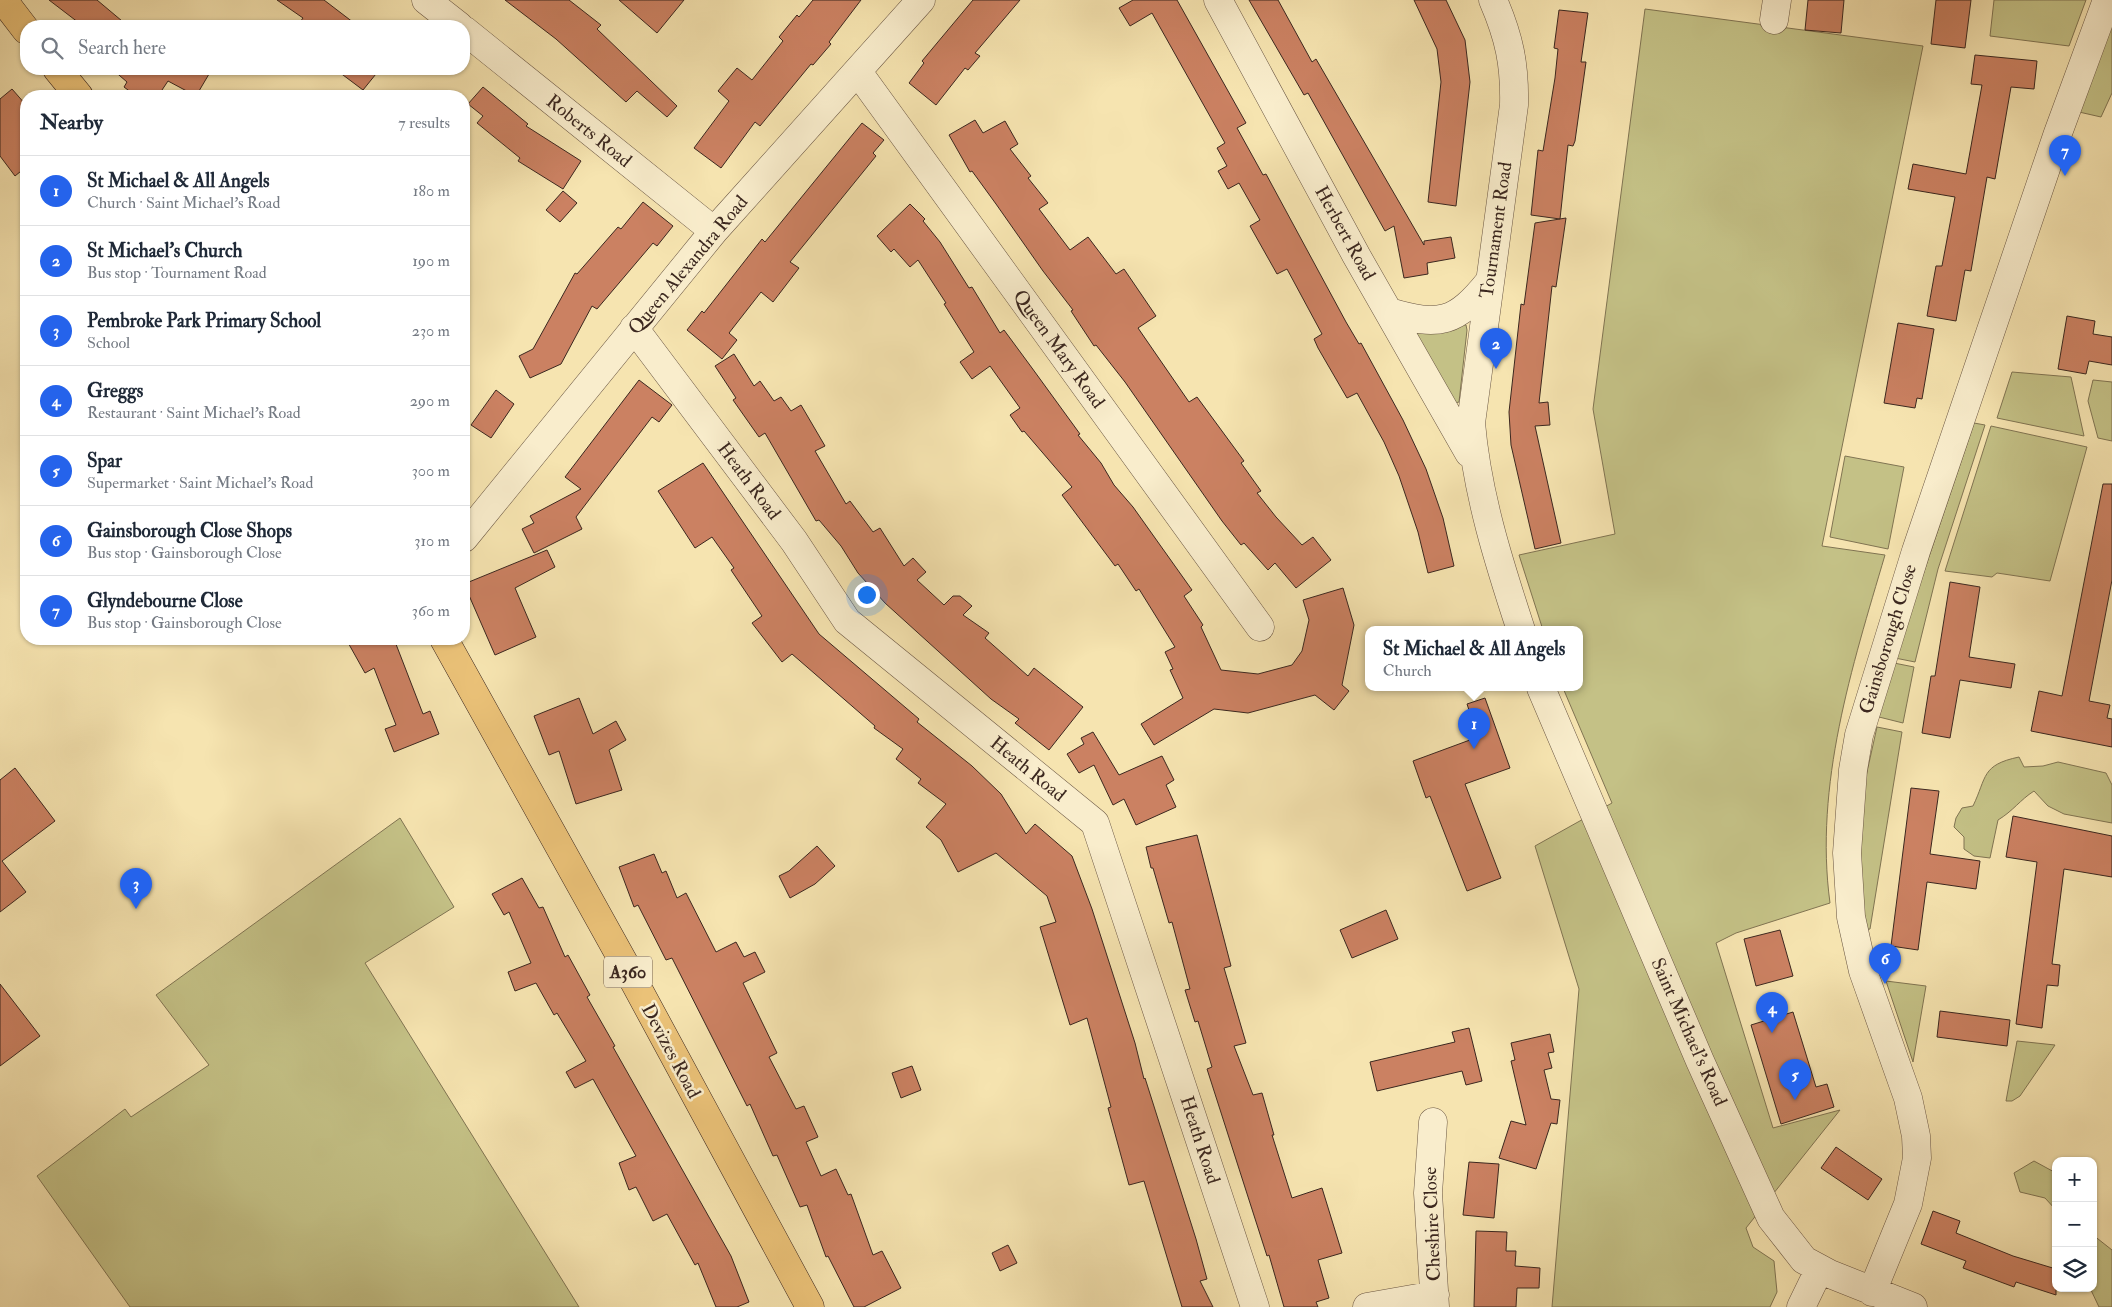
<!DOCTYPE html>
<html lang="en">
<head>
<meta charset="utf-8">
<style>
  body { margin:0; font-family:"IM FELL Double Pica",serif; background:#f6f6f7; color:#1f2937 }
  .controls { position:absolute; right:15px; bottom:15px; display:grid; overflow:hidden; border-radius:10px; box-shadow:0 1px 4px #0004 }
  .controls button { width:45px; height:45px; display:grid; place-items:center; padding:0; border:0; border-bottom:1px solid #e0e1e3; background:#fff; color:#1f2937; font:25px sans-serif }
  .you { position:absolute; left:866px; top:594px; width:18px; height:18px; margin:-12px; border:4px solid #fff; border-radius:50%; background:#1a73e8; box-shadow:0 0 0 8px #1a73e833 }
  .badge { display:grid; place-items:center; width:32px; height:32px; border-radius:50%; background:#2563eb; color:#fff; font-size:16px; font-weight:700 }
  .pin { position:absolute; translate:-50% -41px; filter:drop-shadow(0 1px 2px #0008) }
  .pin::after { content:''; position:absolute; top:26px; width:18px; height:15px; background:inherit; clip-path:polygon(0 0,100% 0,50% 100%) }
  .popup { position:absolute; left:1365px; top:626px; width:218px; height:65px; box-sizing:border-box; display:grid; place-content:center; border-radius:10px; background:#fff; filter:drop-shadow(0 1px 4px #0005); font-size:16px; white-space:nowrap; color:#747a83 }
  .popup b { font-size:19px; color:#1f2937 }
  .popup::after { content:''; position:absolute; left:50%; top:100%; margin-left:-10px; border:10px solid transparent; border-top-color:#fff }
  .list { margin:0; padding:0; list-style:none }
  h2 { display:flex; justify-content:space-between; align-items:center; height:65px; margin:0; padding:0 20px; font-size:21px }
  h2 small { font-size:16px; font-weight:400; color:#747a83 }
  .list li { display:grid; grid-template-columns:32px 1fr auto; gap:15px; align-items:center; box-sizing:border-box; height:70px; padding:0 20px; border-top:1px solid #e0e1e3 }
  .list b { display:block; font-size:19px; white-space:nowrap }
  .list p { margin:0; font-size:16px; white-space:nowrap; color:#747a83 }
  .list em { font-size:16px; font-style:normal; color:#747a83 }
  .icon { flex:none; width:28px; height:28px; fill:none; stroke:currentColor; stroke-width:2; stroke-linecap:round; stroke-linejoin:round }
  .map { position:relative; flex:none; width:2112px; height:1307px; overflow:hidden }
  .search { position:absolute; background:#fff; box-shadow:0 1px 4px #0004; left:20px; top:20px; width:450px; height:55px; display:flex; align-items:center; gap:12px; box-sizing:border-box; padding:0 18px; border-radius:20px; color:#747a83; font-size:19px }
  .panel { position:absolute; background:#fff; box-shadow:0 1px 4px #0004; left:20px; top:90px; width:450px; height:555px; border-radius:20px }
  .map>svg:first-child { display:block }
  .green { fill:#c4c186; stroke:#807452 }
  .building { fill:#cb8162; stroke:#3b271f }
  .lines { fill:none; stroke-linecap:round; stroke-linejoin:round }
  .street-casing { stroke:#6a5643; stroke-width:29 }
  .primary-casing { stroke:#3b271f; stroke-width:29 }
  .street { stroke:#f9edcc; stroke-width:28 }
  .primary { stroke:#ebc278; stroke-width:28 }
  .labels { text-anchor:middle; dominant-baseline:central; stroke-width:5; stroke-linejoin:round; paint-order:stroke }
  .shield { fill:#f9edcc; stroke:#746253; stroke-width:1 }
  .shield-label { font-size:18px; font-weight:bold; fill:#3b271f }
  .street-label { font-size:19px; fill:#3b271f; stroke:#f9edcc }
</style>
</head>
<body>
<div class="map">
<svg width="2112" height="1307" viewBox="0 0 2112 1307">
  <rect width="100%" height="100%" fill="#f6e4b0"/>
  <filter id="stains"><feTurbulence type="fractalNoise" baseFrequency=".004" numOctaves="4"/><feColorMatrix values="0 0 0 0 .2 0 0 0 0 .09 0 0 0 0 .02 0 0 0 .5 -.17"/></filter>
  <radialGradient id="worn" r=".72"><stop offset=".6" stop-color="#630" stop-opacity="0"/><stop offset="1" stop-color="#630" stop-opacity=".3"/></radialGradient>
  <!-- green -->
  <path class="green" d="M1994,0H2086L2069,46L1990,36Z
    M1645,9L1923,46L1822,546L1885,555C1852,667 1814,785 1830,903L1736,933L1716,943L1773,1128L1840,1110L1746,1228L1753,1247L1774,1261L1777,1292L1770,1307H1552L1579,989L1535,846L1612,803L1563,688H1579V630H1543L1519,555L1615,534L1593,409Z
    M2112,23V93L2101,117L2079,112Z
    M1461,324L1466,325L1467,330L1459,402L1455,403L1415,334L1417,330Z
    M2012,372L2071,377L2084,436L1997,418Z
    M2093,380L2112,382V441L2098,438L2088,401Z
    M1974,423L1985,425L1938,569L1915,662L1895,658Z
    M1991,426L2087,447L2050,581L1997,573L1992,577L1945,571Z
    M1845,456L1904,467L1888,549L1830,537Z
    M1894,663L1914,667L1903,723L1879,717Z
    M1877,727L1902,732L1870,929L1865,930L1859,849L1863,790Z
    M2019,757L2024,767L2043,766L2058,762L2106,773L2112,785V823L2064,814L2048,806L2034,791C2020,800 2013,811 1998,820L1990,858L1974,856L1964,849V837L1954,827L1956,818L1962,808L1973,806C1987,777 1981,765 2019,757Z
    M400,818L454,907L365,963L579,1307H130L37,1176L125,1109L131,1117L209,1065L156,995Z
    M1886,981L1926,986L1913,1062Z
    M2017,1041L2055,1045L2020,1096L2012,1101H2006Z
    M2034,1161L2056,1173V1210L2045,1198L2020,1192L2014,1173Z
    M2093,1235L2112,1250V1307H2099L2090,1288H2093Z"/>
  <!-- building -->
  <path class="building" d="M49,0H97L128,26H83Z
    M277,0H324L358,26H297L303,18Z
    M505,0H569L601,25L597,29L677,106L667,117L637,91L626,102L556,39Z
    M619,0H684L657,33Z
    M813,0H861L829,42L831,44L813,65L811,64L760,126L755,122L721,168L694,148L729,101L718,91L737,68L752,80L783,41L779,37L797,15L799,17Z
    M973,0H1020L975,53L980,56L968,70L965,68L936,105L909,83L924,63L922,61Z
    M1133,0H1177L1246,123L1237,128L1263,175L1266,174L1346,322L1359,344L1361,343L1403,420L1426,469L1443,518L1454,566L1428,573L1418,532L1399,476L1384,442L1357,393L1347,398L1318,348L1314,339L1322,334L1287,269L1277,274L1250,226L1260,220L1239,183L1228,189L1218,171L1227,166L1217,148L1225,143L1152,13L1130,26L1119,8Z
    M1249,0H1278L1312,62L1316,59L1424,245V241L1451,237L1455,258L1427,263L1428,274L1404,278L1394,226L1385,231L1308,93L1304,95Z
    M1414,0H1446L1465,40L1470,82L1456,206L1428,202L1441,82L1437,49Z
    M1808,0H1844L1841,33L1805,30Z
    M1936,0H1971L1965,48L1931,44Z
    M1559,10L1588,13L1581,62H1586L1575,141L1573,146L1568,145L1560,219L1531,215L1538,150L1543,151L1555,78L1558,49L1554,48Z
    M1975,55L2037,61L2034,89L2011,87L1995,179L1987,177L1971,271L1965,270L1956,321L1927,316L1936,266H1942L1955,197L1908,189L1913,164L1966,174L1982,85L1971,84Z
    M112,69H212L196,96L168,81L158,96H136L124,87L127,82Z
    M335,69H380L363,90Z
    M483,87L528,124L526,126L581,161L563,189L518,161L520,158L477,123L483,116L468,104Z
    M12,89L26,105V167L15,176L0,156V99Z
    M975,120L983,133L1005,121L1018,144L1010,149L1031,176L1028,178L1048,203L1039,209L1070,250L1088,237L1116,274L1124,269L1156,316L1138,328L1189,402L1197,397L1244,461L1241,463L1261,491L1257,493L1276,517L1302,545L1313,537L1331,560L1296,588L1275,563L1268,570L1244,543L1241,545L1222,521L1125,382L1096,345L1094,346L1071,311L1073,310L1043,271L996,204L972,171L970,172L949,135Z
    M862,123L884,140L873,153L876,156L790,262L799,268L773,302L761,292L729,333L737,340L722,359L687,330L702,311L704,313L762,239L765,242Z
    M563,191L577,203L560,222L546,210Z
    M643,202L673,226L657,246L653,243L597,309L592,306L561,364L530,378L519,356L533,349L575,273L577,274L618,227L621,229Z
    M910,204L925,219L923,221L940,242L969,288L972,287L1000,333L1004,330L1032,368L1080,434L1078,435L1101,463L1114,485L1133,507L1192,590L1184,596L1203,625L1201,627L1221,670L1258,674L1292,665L1302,651L1309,620L1303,600L1343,588L1354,625L1342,685L1349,691L1334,710L1315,695L1248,713L1214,709L1154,745L1141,724L1183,698L1170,670L1173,669L1165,652L1175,647L1139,589L1136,591L1118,564L1115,566L1062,495L1072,487L1024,431L1022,432L1010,415L1020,408L990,366L972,379L960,362L974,352L944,304L946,303L918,260L910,267L894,249L891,252L877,236Z
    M1566,218L1556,287L1552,286L1539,403L1548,402L1550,425L1535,426L1561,543L1535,549L1511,445L1509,412L1521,304L1524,305L1535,223Z
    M2067,316L2095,321L2093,334L2112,337V365L2089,361L2086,374L2058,369Z
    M1898,323L1934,329L1922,399L1917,398L1915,408L1884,403Z
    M734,354L754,386L760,381L774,401L781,397L791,411L801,405L825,446L815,451L846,504L850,501L873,532L880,528L904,566L913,558L926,572L917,580L944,605L953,596H960L972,606L963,615L989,633L985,638L1028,676L1034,668L1083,707L1049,750L1015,723L1019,719L991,699L885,603L858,573L841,546L819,520L816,521L765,433L759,437L733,400L736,398L715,366Z
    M639,380L672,405L659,422L652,417L576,517L582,529L534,553L522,529L534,523L530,516L581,489L565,477Z
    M496,390L514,404L491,438L471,425Z
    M703,463L819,634L919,719L917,722L972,766L1001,794L1026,834L1035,824L1072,856L1092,909L1135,1043L1144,1079L1145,1078L1196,1239L1207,1279L1200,1281L1213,1307H1182L1144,1181L1129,1185L1108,1108L1111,1107L1087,1018L1070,1025L1040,927L1056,922L1047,896L996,853L958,872L941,840L926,827L946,804L918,783L921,779L896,759L903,749L874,728L875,726L792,654L782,662L752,623L762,616L731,570L734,568L712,537L695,548L658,491Z
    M2103,484H2112V580L2089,701L2110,705L2107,718L2112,719V747L2031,731L2039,691L2062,696Z
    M547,550L555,567L515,588L536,637L495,655L464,584Z
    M1950,582L1980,587L1969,657L2015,664L2011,688L1960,680L1950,738L1922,733L1931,676H1935Z
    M346,639H394L423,714L430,711L439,734L394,752L385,729L396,725L374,668L365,673Z
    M579,698L593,734L616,721L626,740L609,750L622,790L576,804L559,751L549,755L534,716Z
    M1485,698L1510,768L1465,784L1501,878L1467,891L1430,796L1426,798L1413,761L1478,737L1467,704Z
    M1093,732L1119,775L1162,756L1174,780L1166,785L1176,807L1136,825L1124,799L1113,805L1094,765L1079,773L1067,754L1084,744L1081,738Z
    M15,768L55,821L2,861L26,892L0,912V780Z
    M1911,788L1939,791L1930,854L1980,861L1976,889L1927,882L1918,950L1891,946Z
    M2013,816L2112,836V877L2064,869L2052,964L2060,965L2058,986L2047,985L2042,1028L2016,1024L2037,862L2006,857Z
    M1197,835L1231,966L1224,968L1246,1043L1234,1046L1253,1095L1262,1093L1274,1135H1272L1292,1198L1322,1188L1342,1253L1318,1260L1329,1298L1316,1302L1318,1307H1284L1269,1255L1267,1256L1207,1069L1212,1067L1198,1021L1195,1022L1185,990L1190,989L1172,922L1169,923L1153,868H1151L1146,847Z
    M817,846L835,866L815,884L790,898L779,876L789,871Z
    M654,854L662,873L666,871L677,898L686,893L716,952L736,942L744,957L755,952L765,972L743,983L777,1053L769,1057L796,1109L804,1106L818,1137L806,1142L821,1176L836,1169L848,1195L851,1194L873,1255L882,1251L901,1288L864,1307H854L828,1256L826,1257L807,1205L800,1207L777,1155L773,1156L750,1104L747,1106L672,958L666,960L638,905L634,907L619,867Z
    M522,878L539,908L543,907L565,957L568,955L590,995L587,997L615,1046L613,1047L731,1256L749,1302L737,1307H716L698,1263L695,1265L667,1214L653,1221L636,1187L629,1190L619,1163L636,1156L593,1079L575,1088L566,1072L586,1061L557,1013L554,1015L536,983L515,991L508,972L531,963L509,912L504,915L492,894Z
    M1386,910L1398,939L1352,958L1340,930Z
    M1780,930L1793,976L1756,986L1744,939Z
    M0,984L40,1036L0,1066Z
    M1940,1011L2010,1020L2007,1046L1937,1037Z
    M1793,1012L1816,1087L1827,1084L1834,1107L1781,1124L1751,1025Z
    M1469,1028L1482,1081L1466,1085L1462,1071L1377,1091L1370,1062L1455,1042L1452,1032Z
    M1550,1034L1554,1052L1548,1053L1552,1068L1544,1070L1551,1099L1560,1100L1557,1124L1551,1123L1536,1169L1499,1158L1511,1121L1526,1125L1511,1061L1515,1060L1511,1043Z
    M912,1066L921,1090L901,1098L892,1073Z
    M1836,1147L1882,1179L1868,1200L1821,1168Z
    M1469,1162L1499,1164L1494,1218L1463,1215Z
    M1933,1211L1960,1221L1956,1233L2013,1256L2056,1269V1295L2016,1282L2014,1287L1963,1268L1966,1261L1921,1244Z
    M1476,1231L1507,1232L1506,1251H1516L1515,1266L1540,1268L1539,1288H1517L1516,1307H1474Z
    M1008,1245L1017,1263L1000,1271L992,1253Z"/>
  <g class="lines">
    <defs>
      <path id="street" d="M426,0L459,26
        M1218,0L1356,255L1469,453
        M1493,0C1509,37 1515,64 1514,105L1471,423C1477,494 1499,563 1521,630
        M1774,20L1777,0
        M464,30L714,231
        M858,72L1260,627
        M1389,312C1440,327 1456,323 1489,282
        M634,328L794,541L847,621L1095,823L1255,1307
        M464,538L714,231L921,0
        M1541,688L1700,1061L1771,1218L1804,1260L1830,1274L1913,1307
        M1433,1122L1428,1193L1435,1307
        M1872,1292L1908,1204L1917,1158L1916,1136L1908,1098L1863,971L1851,917L1847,853L1853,770L1859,735L1916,551L2058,133L2107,0
        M1367,1307L1435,1295
        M1801,1307L1819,1270"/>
      <path id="primary" d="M3,0L26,30
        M57,69L79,96
        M444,639L623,961L810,1307"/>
    </defs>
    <!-- street casing -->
    <use href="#street" class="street-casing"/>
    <!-- primary casing -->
    <use href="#primary" class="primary-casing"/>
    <!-- street -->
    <use href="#street" class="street"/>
    <!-- primary -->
    <use href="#primary" class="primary"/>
  </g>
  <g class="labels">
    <!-- shield labels -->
    <rect class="shield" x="604" y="956.5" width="48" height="31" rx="4"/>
    <g class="shield-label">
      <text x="628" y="972">A360</text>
    </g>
    <!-- street labels -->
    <g class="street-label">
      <text transform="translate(589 131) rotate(39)">Roberts Road</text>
      <text transform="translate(1496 230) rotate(-82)">Tournament Road</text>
      <text transform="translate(1345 233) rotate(61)">Herbert Road</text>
      <text transform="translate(688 265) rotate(-50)">Queen Alexandra Road</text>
      <text transform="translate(1059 349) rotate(54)">Queen Mary Road</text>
      <text transform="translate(749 481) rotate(53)">Heath Road</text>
      <text transform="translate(1888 639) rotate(-73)">Gainsborough Close</text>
      <text transform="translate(1028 769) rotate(39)">Heath Road</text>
      <text transform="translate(1689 1032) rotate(66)">Saint Michael's Road</text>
      <text transform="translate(671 1051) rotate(62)">Devizes Road</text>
      <text transform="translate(1200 1140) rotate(72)">Heath Road</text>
      <text transform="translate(1432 1224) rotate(-92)">Cheshire Close</text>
    </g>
  </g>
  <rect width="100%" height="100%" filter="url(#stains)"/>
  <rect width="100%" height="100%" fill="url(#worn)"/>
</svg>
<div class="controls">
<button>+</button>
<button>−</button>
<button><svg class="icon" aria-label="layers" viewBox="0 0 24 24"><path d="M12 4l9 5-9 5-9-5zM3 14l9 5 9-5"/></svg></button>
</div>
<div class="you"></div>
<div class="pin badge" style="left:1474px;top:749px">1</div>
<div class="popup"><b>St Michael &amp; All Angels</b>Church</div>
<div class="pin badge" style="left:1496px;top:369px">2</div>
<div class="pin badge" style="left:136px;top:909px">3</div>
<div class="pin badge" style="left:1772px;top:1033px">4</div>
<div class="pin badge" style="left:1795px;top:1100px">5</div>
<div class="pin badge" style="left:1885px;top:984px">6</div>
<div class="pin badge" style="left:2065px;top:176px">7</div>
<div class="search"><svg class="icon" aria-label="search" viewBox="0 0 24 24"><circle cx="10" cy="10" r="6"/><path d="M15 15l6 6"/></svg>Search here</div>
<section class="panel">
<h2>Nearby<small>7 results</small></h2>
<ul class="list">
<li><span class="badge">1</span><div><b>St Michael &amp; All Angels</b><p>Church · Saint Michael's Road</p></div><em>180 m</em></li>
<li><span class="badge">2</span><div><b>St Michael's Church</b><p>Bus stop · Tournament Road</p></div><em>190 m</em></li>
<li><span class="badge">3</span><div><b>Pembroke Park Primary School</b><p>School</p></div><em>230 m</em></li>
<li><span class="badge">4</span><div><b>Greggs</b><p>Restaurant · Saint Michael's Road</p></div><em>290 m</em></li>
<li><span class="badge">5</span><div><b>Spar</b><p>Supermarket · Saint Michael's Road</p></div><em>300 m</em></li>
<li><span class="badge">6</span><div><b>Gainsborough Close Shops</b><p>Bus stop · Gainsborough Close</p></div><em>310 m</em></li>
<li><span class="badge">7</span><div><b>Glyndebourne Close</b><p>Bus stop · Gainsborough Close</p></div><em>360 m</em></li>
</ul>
</section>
</div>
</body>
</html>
